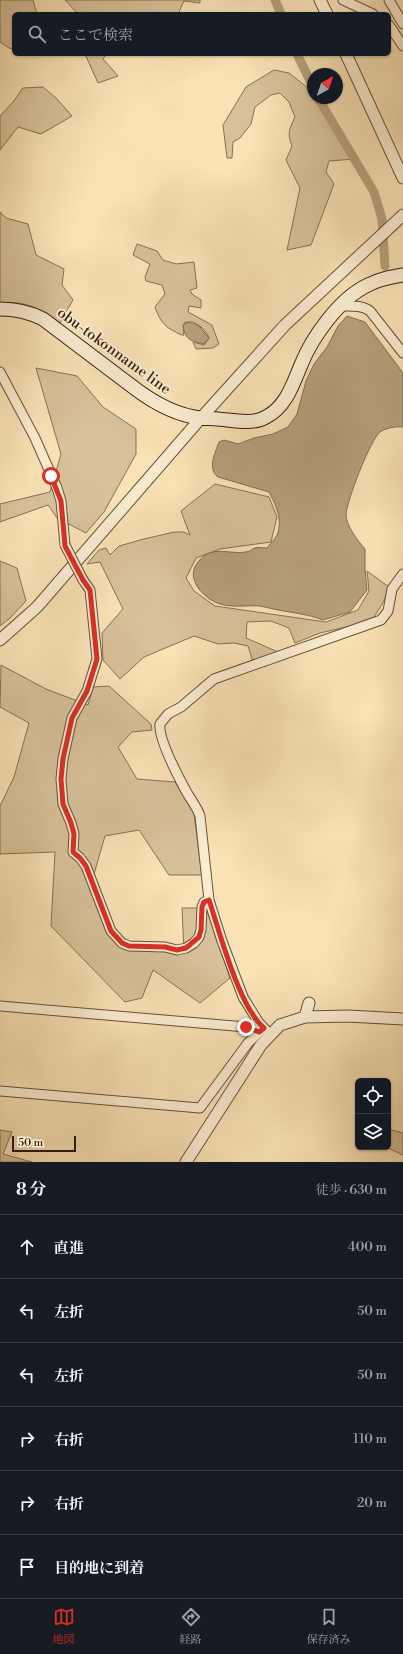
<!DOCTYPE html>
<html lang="ja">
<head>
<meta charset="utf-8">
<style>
  body { margin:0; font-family:"Libre Bodoni","Noto Serif JP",serif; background:#20242c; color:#f1f3f6 }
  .controls { position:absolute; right:12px; bottom:12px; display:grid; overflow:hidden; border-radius:6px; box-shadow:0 1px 3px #0004 }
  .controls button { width:36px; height:36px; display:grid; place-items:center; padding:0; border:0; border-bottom:1px solid #363941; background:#171b24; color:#f1f3f6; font:20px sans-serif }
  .compass { position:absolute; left:307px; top:68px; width:36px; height:36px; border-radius:50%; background:#171b24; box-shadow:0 1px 3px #0004; rotate:40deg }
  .scale { position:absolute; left:12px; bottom:10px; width:64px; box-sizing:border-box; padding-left:4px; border:2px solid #33200f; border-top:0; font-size:11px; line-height:14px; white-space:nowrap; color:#33200f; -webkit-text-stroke:3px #fbecd0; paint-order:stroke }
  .stop { position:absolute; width:12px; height:12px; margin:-9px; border:3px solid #d93025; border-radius:50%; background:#fff }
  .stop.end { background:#d93025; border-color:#fff; box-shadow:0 1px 4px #0008 }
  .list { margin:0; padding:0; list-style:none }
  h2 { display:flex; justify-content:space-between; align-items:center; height:52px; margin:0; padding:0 16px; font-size:17px }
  h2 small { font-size:13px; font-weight:400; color:#9ea1a6 }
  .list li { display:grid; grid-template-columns:26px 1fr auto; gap:12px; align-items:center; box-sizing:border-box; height:64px; padding:0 16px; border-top:1px solid #363941 }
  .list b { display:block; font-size:15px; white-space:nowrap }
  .list em { font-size:13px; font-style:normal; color:#9ea1a6 }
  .icon { flex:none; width:22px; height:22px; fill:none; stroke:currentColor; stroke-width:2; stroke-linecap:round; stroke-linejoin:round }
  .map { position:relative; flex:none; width:403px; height:1162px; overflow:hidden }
  .search { position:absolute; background:#171b24; box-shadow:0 1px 3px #0004; left:12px; right:12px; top:12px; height:44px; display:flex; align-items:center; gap:10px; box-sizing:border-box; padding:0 14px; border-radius:6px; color:#9ea1a6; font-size:15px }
  .sheet { height:436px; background:#171b24 }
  nav { display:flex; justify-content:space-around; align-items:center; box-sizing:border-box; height:56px; border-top:1px solid #363941; background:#171b24; font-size:11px; color:#9ea1a6 }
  nav a { display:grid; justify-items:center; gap:2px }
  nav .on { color:#d93025 }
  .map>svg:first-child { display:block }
  .green { fill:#d7c19a; stroke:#857054 }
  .water { fill:#b6a07d; stroke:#826d51 }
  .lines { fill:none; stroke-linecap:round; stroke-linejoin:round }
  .canal { stroke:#b6a07d; stroke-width:9 }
  .minor-casing { stroke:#645039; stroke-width:11 }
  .tertiary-casing { stroke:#645039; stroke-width:13 }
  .secondary-casing { stroke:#33200f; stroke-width:15 }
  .minor { stroke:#fbecd0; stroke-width:9 }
  .tertiary { stroke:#fbecd0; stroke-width:11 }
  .secondary { stroke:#fbecd0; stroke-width:13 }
  .minor-bridge-casing { stroke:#645039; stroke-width:11; stroke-linecap:butt }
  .minor-bridge { stroke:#fbecd0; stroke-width:9 }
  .route { stroke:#d93025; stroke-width:5 }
  .labels { text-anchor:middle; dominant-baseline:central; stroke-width:4; stroke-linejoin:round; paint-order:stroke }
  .street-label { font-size:15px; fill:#33200f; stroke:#fbecd0 }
</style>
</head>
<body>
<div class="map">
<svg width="403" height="1162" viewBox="0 0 403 1162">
  <rect width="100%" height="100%" fill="#f9e2b6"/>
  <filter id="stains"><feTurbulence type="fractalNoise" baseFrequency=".005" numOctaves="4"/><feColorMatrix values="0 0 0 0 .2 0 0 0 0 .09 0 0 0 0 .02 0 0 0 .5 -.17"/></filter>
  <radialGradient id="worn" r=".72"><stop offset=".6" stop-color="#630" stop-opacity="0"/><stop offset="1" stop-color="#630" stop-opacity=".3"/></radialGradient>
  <!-- green -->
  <path class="green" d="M0,0H33L37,14H14V49L9,48L0,42Z
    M65,0H200V3L184,1L178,14H78Z
    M85,54H107L103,59L118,76L98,83Z
    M274,70L289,73L313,92V98H317L354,159L329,161L326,172L334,184L311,245L287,250L300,188L286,160L292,146C287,133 289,130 295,117L289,102L280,93L271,95L255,107L251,124L240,138L233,142L232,158H227L223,125L246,87Z
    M43,87L56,98L72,116L41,134L18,127L0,150V116L13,102L23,88Z
    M0,212L6,218L28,224L36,255L64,269L62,285L73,300L60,323C41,309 25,300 0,303Z
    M137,244L157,251L163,260L176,264L194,262L197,288L190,290L192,294L201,300V308L189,306L188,312L212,325L219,344L213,348L196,349L193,342L204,345L209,338C205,328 196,321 185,322L183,326L184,335H182C166,328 161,324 155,307L165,294L162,285L146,281L145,277L150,264L133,255Z
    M36,368L77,376L103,407L136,429V454L104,512L86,533L57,518L48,505L0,522V504L50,492L61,454Z
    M215,484L269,497L277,517L271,542L220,549L196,558L186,578L194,591L215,606L326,622L358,610L369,591L367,571L389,587L384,601L374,617L355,625L320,633L295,643L289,628L271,621L247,622L246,638L278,652L253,662L248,646L234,643L218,644L194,636L144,657L120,679L103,660L102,633L123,609L100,562L87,564L99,550L106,548L110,555L119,546L144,539L174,532H184L190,535L181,511Z
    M0,561L17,568L26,601L10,618L0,626Z
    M1,665L46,689L88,705L93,687L109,686L151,724L152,730L132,732L118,747L137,779L175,782L194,814L202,875H169L139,830L105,836L90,888L111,938L129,950H161L184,952L182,908H207L230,978L200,1003L153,970L142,998L125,1002L51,926L55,852L0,854V806L14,777L29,723L0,707Z
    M388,1129L403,1133V1155L388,1148Z
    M0,1130L12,1132L3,1154L32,1162H0Z"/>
  <!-- water -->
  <path class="water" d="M347,316L365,322L403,373V427C397,426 385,428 380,432C370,440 347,501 346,514C346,526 358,541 365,549V570L367,590L350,612L323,620C308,614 293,613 278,610C272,609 266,607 260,606C247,605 233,608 220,604C206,600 186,581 196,565C210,543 227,555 246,552C249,552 252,549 255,548C258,547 263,548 267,548C270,544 275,539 277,535C283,520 276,505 269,492L218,477C207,469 215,453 219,442L224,440L238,444L254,438L273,434L288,427L297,414L306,381L314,364L327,347L338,326Z
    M192,322L200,327L209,338L204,344C190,340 186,341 183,326L186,323Z"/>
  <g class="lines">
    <!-- canal -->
    <path class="canal" d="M275,0L281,14
      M297,54L313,87
      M318,98L374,192L382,219L385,266"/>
    <defs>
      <path id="minor" d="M343,0L373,14
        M389,0L403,24
        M389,25L403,46
        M342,306C352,306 362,305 370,311L403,353
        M0,372L35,438L57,488L61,501L65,545
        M83,580L90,590L97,659L87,691L72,718L63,759L61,779L63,804L71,823L74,834L73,852L80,858L86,866L111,931L122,943L129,946L165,947L177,950L186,948L194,943L199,937L201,930L202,907L204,902L209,900
        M0,1006L246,1027L259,1032
        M270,1034L259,1023L243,997L222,941L209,900L200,816C197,807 191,800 186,791C179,778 158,739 160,724L168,714L181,707L214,679L381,620L388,611L392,589L403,574
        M0,1091L200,1108L248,1043L264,1028"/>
      <path id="tertiary" d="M320,0L327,14
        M346,54L403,178
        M0,640L37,607L201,418L285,325L403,215
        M305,1017L309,1003
        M186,1162L261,1045L280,1025L305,1017L348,1016L403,1019"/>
      <path id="secondary" d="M0,309C16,309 29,312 43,319L137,390C156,404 176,415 200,418C206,419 212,418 218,419C232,420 253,425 266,417C286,407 293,384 301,365C312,337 340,298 368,285C379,279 391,277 403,275"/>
    </defs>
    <!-- minor casing -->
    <use href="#minor" class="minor-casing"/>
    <!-- tertiary casing -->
    <use href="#tertiary" class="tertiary-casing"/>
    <!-- secondary casing -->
    <use href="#secondary" class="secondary-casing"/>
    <!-- minor -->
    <use href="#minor" class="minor"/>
    <!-- tertiary -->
    <use href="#tertiary" class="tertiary"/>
    <!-- secondary -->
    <use href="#secondary" class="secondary"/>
    <defs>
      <path id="minor-bridge" d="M65,545L83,580"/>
    </defs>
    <!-- minor-bridge casing -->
    <use href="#minor-bridge" class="minor-bridge-casing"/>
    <!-- minor-bridge -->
    <use href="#minor-bridge" class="minor-bridge"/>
  </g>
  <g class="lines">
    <!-- route -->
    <path class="route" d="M51,476L61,501L65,546L83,580L90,590L97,659L87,691L72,718L63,759L61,779L63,804L71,823L74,834L73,852L80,858L86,866L111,931L122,943L129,946L165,947L177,950L186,948L199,937L201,930L202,907L204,902L209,900C220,933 239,1007 264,1028L259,1032L246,1027"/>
  </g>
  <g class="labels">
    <!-- street labels -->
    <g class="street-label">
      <text transform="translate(114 351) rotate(36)">obu-tokonname line</text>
    </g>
  </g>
  <rect width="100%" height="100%" filter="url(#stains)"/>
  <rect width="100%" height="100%" fill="url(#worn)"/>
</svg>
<div class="controls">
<button><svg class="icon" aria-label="locate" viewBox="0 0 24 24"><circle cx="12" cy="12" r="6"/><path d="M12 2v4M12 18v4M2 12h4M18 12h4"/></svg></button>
<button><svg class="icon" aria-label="layers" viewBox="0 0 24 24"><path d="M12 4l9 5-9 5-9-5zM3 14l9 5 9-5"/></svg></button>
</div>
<svg class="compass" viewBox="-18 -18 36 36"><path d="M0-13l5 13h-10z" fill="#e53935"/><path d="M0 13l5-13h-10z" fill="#9ea1a6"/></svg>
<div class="scale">50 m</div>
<div class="stop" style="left:51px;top:476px"></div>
<div class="stop end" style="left:246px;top:1027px"></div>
<div class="search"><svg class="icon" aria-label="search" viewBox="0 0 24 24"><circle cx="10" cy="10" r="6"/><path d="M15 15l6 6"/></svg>ここで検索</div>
</div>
<section class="sheet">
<h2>8 分<small>徒歩 · 630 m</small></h2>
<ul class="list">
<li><svg class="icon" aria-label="ahead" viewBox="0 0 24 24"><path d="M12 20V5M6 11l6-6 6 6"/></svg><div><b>直進</b></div><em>400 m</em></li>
<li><svg class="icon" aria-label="left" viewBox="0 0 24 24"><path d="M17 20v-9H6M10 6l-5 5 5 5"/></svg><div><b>左折</b></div><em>50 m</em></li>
<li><svg class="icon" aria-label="left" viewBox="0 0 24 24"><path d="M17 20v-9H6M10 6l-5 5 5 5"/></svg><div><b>左折</b></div><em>50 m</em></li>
<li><svg class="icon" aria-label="right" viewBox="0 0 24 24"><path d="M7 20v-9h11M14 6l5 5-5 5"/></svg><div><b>右折</b></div><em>110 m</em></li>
<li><svg class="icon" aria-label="right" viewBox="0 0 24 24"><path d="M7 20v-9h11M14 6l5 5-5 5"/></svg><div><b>右折</b></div><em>20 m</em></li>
<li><svg class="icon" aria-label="arrive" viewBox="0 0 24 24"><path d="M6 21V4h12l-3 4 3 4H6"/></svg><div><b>目的地に到着</b></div></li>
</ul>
</section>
<nav>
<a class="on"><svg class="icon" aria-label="map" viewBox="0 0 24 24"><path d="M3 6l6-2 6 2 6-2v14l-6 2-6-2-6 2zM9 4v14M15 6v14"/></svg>地図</a>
<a><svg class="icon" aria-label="directions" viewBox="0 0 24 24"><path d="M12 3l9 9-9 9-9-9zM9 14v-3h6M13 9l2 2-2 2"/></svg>経路</a>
<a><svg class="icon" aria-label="saved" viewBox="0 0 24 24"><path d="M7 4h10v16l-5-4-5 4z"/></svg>保存済み</a>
</nav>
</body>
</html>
